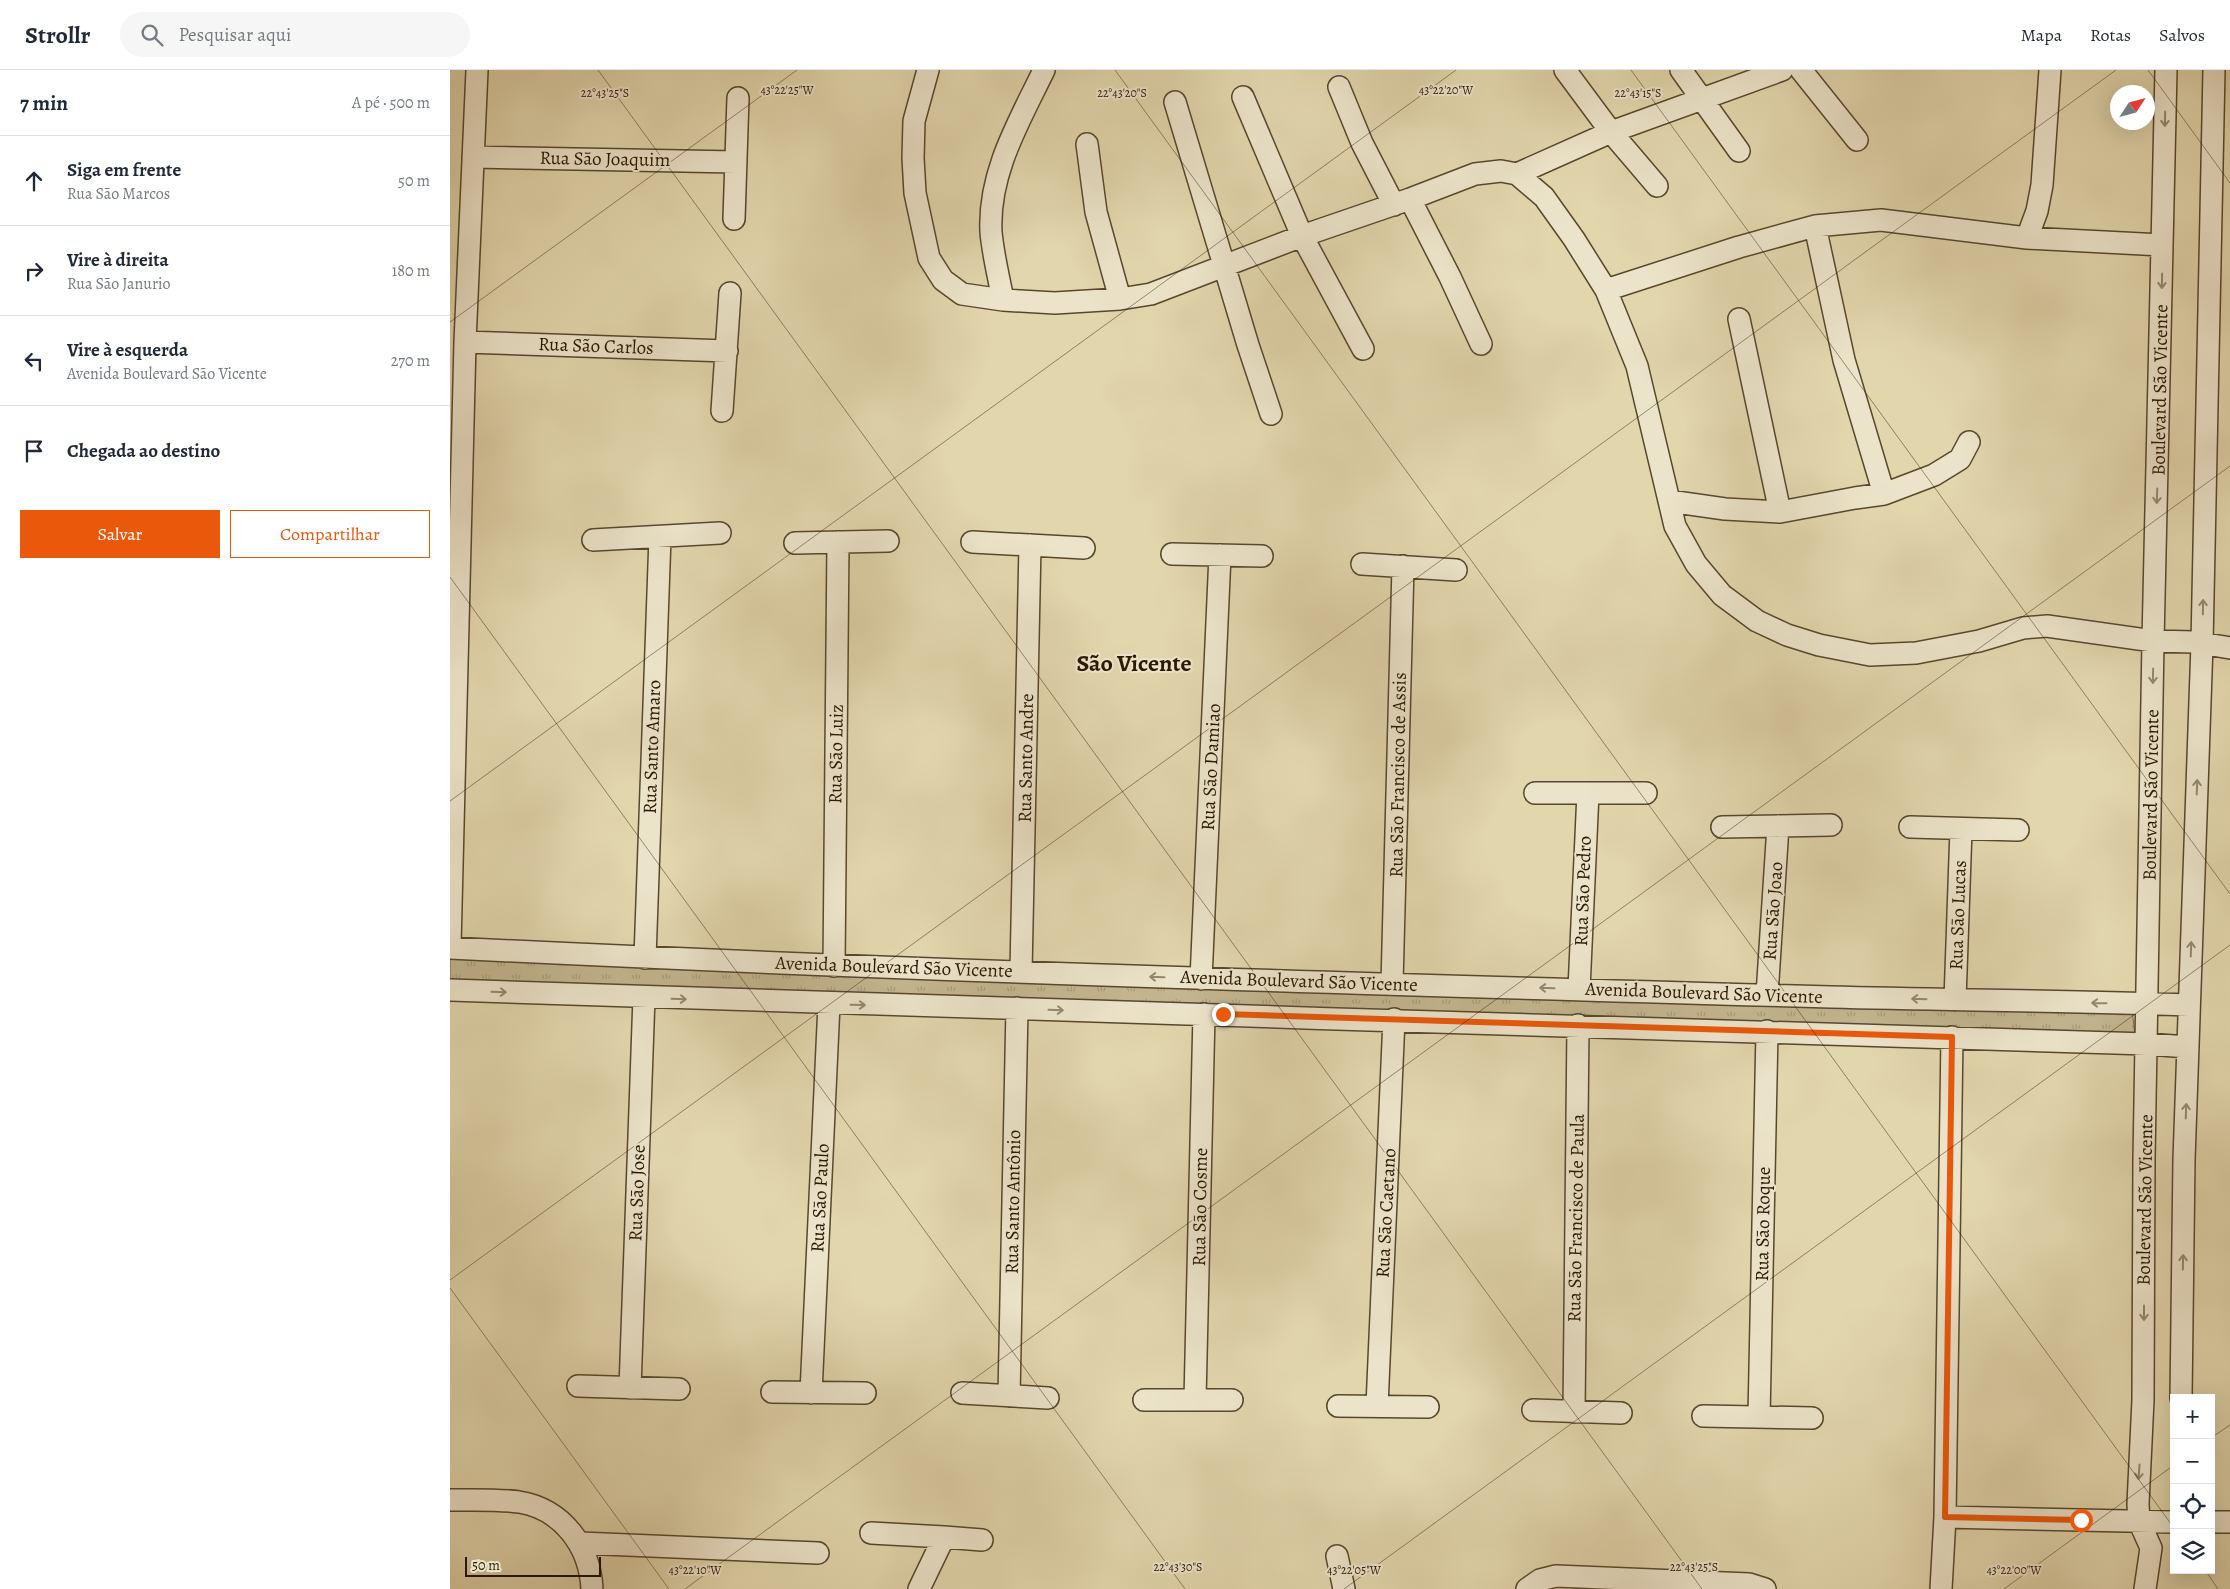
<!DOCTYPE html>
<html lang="pt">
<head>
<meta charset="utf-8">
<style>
  body { margin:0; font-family:Alegreya,serif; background:#f6f6f7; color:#1f2937 }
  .controls { position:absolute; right:15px; bottom:15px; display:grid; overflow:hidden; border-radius:0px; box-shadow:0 5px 20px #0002 }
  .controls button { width:45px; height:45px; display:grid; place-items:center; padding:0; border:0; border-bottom:1px solid #e0e1e3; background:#fff; color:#1f2937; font:25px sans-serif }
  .compass { position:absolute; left:1660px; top:15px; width:45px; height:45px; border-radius:50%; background:#fff; box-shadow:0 5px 20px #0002; rotate:54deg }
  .scale { position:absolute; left:15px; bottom:12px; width:136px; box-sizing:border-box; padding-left:5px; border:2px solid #2a1800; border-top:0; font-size:14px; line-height:18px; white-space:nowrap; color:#2a1800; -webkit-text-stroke:4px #ece4ca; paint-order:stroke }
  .stop { position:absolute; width:15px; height:15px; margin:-11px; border:4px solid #ea580c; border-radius:50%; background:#fff }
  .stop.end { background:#ea580c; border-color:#fff; box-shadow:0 1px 5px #0008 }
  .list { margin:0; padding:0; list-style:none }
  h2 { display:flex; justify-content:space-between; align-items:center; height:65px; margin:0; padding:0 20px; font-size:21px }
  h2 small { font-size:16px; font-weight:400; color:#747a83 }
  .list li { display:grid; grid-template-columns:32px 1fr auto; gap:15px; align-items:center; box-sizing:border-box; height:90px; padding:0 20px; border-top:1px solid #e0e1e3 }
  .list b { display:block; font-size:19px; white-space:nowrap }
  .list p { margin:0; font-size:16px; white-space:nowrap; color:#747a83 }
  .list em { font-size:16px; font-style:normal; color:#747a83 }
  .actions { display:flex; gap:10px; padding:15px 20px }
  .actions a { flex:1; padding:11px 0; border:1px solid #ea580c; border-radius:0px; text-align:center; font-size:18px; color:#ea580c }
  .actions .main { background:#ea580c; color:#fff }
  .icon { flex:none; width:28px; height:28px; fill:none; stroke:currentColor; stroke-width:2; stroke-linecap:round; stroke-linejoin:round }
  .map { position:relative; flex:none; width:1780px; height:1519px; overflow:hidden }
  header { display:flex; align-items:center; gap:30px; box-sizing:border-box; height:70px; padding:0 25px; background:#fff; border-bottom:1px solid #e0e1e3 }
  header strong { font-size:24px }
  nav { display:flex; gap:28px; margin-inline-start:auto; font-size:18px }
  .search { width:350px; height:45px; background:#f6f6f7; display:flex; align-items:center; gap:12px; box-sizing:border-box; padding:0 18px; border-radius:28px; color:#747a83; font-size:19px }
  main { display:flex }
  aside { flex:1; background:#fff }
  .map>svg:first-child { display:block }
  .park { fill:url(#park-tufts); stroke:#766748 }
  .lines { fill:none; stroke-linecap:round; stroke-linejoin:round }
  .minor-casing { stroke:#58482b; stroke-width:24 }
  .minor { stroke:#ece4ca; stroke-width:21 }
  .oneway { stroke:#95886f }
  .route { stroke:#ea580c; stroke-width:6 }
  .ticks { fill:none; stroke:#2a1800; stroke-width:1; stroke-opacity:0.45 }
  .labels { text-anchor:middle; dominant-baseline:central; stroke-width:4; stroke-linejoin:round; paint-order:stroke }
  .street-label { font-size:19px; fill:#2a1800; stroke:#ece4ca }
  .district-label { font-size:24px; font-weight:bold; fill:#2a1800; stroke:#ece4ca }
  .ticks-label { font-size:12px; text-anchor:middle; fill:#2a1800; stroke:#ece4ca; stroke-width:4; stroke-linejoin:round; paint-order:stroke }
</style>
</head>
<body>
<header>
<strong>Strollr</strong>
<div class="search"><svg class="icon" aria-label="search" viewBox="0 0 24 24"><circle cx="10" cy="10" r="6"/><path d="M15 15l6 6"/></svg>Pesquisar aqui</div>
<nav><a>Mapa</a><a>Rotas</a><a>Salvos</a></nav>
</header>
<main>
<aside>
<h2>7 min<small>A pé · 500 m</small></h2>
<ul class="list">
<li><svg class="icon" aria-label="ahead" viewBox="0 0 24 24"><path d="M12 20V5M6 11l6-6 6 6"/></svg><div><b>Siga em frente</b><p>Rua Sāo Marcos</p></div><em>50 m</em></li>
<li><svg class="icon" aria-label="right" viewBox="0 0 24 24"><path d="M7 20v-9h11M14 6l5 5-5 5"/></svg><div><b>Vire à direita</b><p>Rua Sāo Janurio</p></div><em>180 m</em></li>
<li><svg class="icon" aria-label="left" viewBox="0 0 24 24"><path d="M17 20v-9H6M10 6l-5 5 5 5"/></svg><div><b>Vire à esquerda</b><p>Avenida Boulevard São Vicente</p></div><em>270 m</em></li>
<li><svg class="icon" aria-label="arrive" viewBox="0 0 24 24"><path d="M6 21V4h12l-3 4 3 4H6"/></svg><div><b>Chegada ao destino</b></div></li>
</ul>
<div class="actions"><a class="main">Salvar</a><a>Compartilhar</a></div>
</aside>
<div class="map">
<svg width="1780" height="1519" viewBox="0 0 1780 1519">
  <defs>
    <pattern id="park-tufts" width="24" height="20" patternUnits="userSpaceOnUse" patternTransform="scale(1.25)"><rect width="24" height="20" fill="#c3b690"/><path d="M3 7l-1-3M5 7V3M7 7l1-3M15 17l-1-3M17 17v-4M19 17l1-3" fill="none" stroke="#a89c7a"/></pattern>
  </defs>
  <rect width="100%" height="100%" fill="#e2d6ad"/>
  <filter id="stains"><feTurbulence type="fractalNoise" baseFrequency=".004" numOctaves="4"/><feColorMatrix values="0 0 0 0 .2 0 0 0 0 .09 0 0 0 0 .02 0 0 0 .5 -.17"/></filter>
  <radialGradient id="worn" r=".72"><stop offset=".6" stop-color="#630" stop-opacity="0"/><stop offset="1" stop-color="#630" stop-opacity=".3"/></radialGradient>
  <!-- park -->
  <path class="park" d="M0,886L1682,939L1685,965L0,919Z"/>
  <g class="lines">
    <defs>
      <path id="minor" d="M478,0L464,51L463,88L465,123L479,188L493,210L512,224L553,230L605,233L670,229L701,224L852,166L960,129L1025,104L1051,101L1067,104L1094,127L1124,169L1156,220L1187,296L1225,456L1246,494L1272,525L1307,551L1337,565L1369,575L1420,585L1466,583L1529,571L1573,558L1597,556L1703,571L1744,572L1780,578
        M1115,0L1161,62L1207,116
        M1231,0L1289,81
        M1351,0L1407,70
        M889,17L912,73L944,135
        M793,27L852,166L913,279
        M725,32L798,275L821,344
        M637,74L646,142L670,229
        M23,87L286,92
        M1067,104L1161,62L1332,0
        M960,129L1000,207L1031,274
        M284,149L288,28
        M1577,168L1587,141L1592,115L1600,0
        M1156,220L1289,177L1365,156L1431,150L1577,168L1712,175
        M553,230C549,208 543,185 541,162C538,103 569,52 594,0
        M1289,249L1330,442
        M15,272L277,281
        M272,341L280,223
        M1434,424L1484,405L1510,389L1519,372
        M1219,431L1275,439L1330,442L1405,428L1434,424L1394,290L1365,156
        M143,470L270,463
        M522,472L634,478
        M345,473L438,471
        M722,484L812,486
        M912,494L1006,500
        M1085,723H1196
        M1272,757L1381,755
        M1460,757L1568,760
        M0,876L15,272L27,0
        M0,878C460,901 920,914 1381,927C1500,930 1620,931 1739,935
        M195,888L210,467
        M384,896L388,472
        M571,901L580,475
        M751,909L770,485
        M942,914L953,496
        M1129,919L1138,723
        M0,920C566,941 1131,955 1697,974L1738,977
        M1317,925L1328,756
        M1505,930L1511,759
        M128,1316L229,1319
        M180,1318L194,927
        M322,1322L415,1323
        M361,1323L379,934
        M512,1323L598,1328
        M559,1326L567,938
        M1731,1328L1734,1090L1752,574L1764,0
        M694,1330H782
        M745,1330L754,944
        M888,1336L978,1337
        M927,1336L944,949
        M1083,1340L1171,1343
        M1124,1342L1128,955
        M1253,1346L1362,1348
        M1309,1347L1317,961
        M0,1430C23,1430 47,1429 69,1432C113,1439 140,1477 142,1519
        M1495,1447L1724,1452
        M1761,1452H1780
        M421,1463L494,1467
        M130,1473L368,1483
        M887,1486L894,1519
        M469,1519L494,1467L532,1470
        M1077,1519L1090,1510L1106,1506L1299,1514L1315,1519
        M1491,1519L1495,1447L1502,967
        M1695,1519L1701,1478L1689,1451L1688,1434L1693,1330L1694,1089L1703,571L1716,0"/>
    </defs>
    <!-- minor casing -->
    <use href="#minor" class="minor-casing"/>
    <!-- minor -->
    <use href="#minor" class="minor"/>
  </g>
  <!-- one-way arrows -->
  <defs><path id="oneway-shaft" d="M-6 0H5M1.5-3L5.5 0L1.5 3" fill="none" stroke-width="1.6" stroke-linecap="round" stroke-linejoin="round" transform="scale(1.25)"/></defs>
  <g class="oneway">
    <use href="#oneway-shaft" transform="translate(1715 49) rotate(91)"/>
    <use href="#oneway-shaft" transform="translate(1712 211) rotate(91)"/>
    <use href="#oneway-shaft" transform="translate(1707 426) rotate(92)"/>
    <use href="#oneway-shaft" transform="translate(1753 537) rotate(-89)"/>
    <use href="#oneway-shaft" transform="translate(1703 606) rotate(91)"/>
    <use href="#oneway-shaft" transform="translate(1747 717) rotate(-88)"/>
    <use href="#oneway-shaft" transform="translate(1741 879) rotate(-88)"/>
    <use href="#oneway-shaft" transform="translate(707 907) rotate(-178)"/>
    <use href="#oneway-shaft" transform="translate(1097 918) rotate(-178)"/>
    <use href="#oneway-shaft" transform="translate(49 922) rotate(2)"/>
    <use href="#oneway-shaft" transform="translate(229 929) rotate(2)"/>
    <use href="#oneway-shaft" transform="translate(1469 929) rotate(-178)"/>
    <use href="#oneway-shaft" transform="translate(1649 933) rotate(-179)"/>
    <use href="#oneway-shaft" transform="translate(408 935) rotate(1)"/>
    <use href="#oneway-shaft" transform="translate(606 940) rotate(2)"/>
    <use href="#oneway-shaft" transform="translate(1736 1041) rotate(-88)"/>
    <use href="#oneway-shaft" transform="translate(1733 1192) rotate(-89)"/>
    <use href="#oneway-shaft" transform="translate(1694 1243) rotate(90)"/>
    <use href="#oneway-shaft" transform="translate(1689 1402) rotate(94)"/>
  </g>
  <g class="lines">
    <!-- route -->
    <path class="route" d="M773,944L1502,967L1495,1447L1631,1450"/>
  </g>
  <!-- ticks -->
  <path class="ticks" d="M148,0L1252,1519M665,0L1724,1458M1181,0L1780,824M1698,0L1780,113M0,252L347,0M0,507L735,1519M0,731L1006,0M0,1210L1666,0M0,1218L219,1519M1761,1368L1780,1355M1755,1500L1768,1519M235,1519L1780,396M894,1519L1780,875M1554,1519L1724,1395"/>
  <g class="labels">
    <!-- street labels -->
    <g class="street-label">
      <text transform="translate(155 89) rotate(1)">Rua Sāo Joaquim</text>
      <text transform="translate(146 276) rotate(2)">Rua São Carlos</text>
      <text transform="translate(1710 320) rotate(-89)">Boulevard São Vicente</text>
      <text transform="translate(202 677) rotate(-88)">Rua Santo Amaro</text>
      <text transform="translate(386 684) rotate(-89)">Rua Sāo Luiz</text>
      <text transform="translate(576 688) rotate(-89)">Rua Santo Andre</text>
      <text transform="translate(761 697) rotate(-87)">Rua Sāo Damiao</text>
      <text transform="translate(948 705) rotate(-89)">Rua Sāo Francisco de Assis</text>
      <text transform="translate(1701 725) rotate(-89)">Boulevard São Vicente</text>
      <text transform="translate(1133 821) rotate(-88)">Rua Sāo Pedro</text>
      <text transform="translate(1323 841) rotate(-86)">Rua Sāo Joao</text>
      <text transform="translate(1508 845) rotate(-88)">Rua Sāo Lucas</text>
      <text transform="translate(444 897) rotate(2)">Avenida Boulevard São Vicente</text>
      <text transform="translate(849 911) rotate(2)">Avenida Boulevard São Vicente</text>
      <text transform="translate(1254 923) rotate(2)">Avenida Boulevard São Vicente</text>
      <text transform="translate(187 1123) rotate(-88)">Rua Sāo Jose</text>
      <text transform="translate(370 1128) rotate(-87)">Rua Sāo Paulo</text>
      <text transform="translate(1695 1130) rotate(-89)">Boulevard São Vicente</text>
      <text transform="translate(563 1132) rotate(-89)">Rua Santo Antônio</text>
      <text transform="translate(750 1137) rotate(-89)">Rua Sāo Cosme</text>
      <text transform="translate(936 1143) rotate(-87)">Rua Sāo Caetano</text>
      <text transform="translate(1126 1148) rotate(-89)">Rua Sāo Francisco de Paula</text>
      <text transform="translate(1313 1154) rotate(-89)">Rua Sāo Roque</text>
    </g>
    <!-- district labels -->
    <g class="district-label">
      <text x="684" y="593">São Vicente</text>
    </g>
  </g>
  <g class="ticks-label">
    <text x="337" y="24">43°22'25"W</text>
    <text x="996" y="24">43°22'20"W</text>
    <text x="155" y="27">22°43'25"S</text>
    <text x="672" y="27">22°43'20"S</text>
    <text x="1188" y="27">22°43'15"S</text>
    <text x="728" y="1501">22°43'30"S</text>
    <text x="1244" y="1501">22°43'25"S</text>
    <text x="245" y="1504">43°22'10"W</text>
    <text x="904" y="1504">43°22'05"W</text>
    <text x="1564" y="1504">43°22'00"W</text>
  </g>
  <rect width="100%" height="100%" filter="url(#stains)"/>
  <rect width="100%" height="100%" fill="url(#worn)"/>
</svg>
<div class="controls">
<button>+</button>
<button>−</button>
<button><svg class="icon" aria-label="locate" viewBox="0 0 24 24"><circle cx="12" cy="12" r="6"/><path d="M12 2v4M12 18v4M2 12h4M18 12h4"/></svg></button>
<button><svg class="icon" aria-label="layers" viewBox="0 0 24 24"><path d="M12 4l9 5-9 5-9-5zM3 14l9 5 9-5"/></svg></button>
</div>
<svg class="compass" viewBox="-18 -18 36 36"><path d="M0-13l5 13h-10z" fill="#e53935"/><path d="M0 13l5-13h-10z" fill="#747a83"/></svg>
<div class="scale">50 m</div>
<div class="stop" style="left:1631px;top:1450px"></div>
<div class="stop end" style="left:773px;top:944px"></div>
</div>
</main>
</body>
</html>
